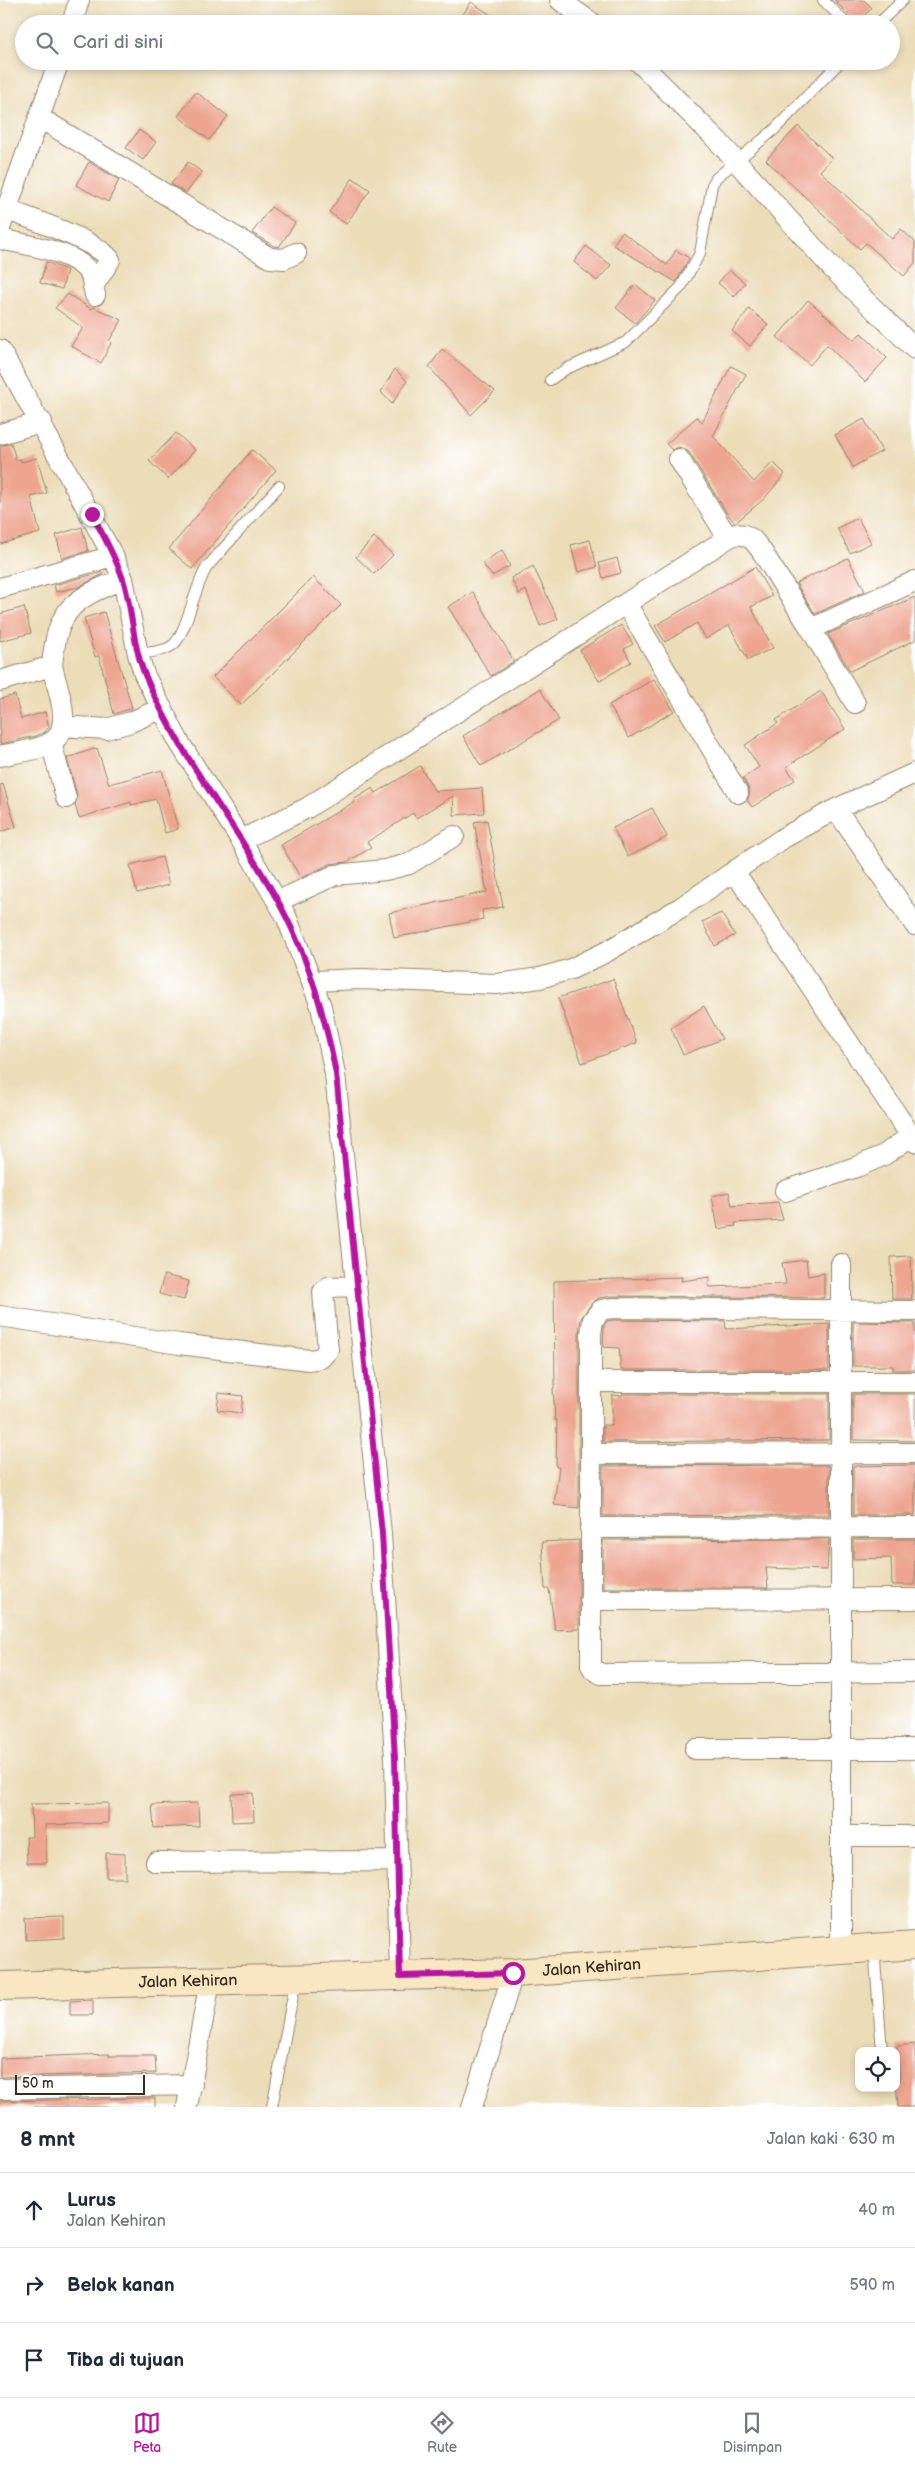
<!DOCTYPE html>
<html lang="id">
<head>
<meta charset="utf-8">
<style>
  body { margin:0; font-family:"Balsamiq Sans",sans-serif; background:#f6f6f7; color:#1f2937 }
  .controls { position:absolute; right:15px; bottom:15px; display:grid; overflow:hidden; border-radius:10px; box-shadow:0 2px 8px #0003 }
  .controls button { width:45px; height:45px; display:grid; place-items:center; padding:0; border:0; border-bottom:1px solid #e0e1e3; background:#fff; color:#1f2937; font:25px sans-serif }
  .scale { position:absolute; left:15px; bottom:12px; width:130px; box-sizing:border-box; padding-left:5px; border:2px solid #3b2a1e; border-top:0; font-size:14px; line-height:18px; white-space:nowrap; color:#3b2a1e; -webkit-text-stroke:4px #fff; paint-order:stroke }
  .stop { position:absolute; width:15px; height:15px; margin:-11px; border:4px solid #b5179e; border-radius:50%; background:#fff }
  .stop.end { background:#b5179e; border-color:#fff; box-shadow:0 1px 5px #0008 }
  .list { margin:0; padding:0; list-style:none }
  h2 { display:flex; justify-content:space-between; align-items:center; height:65px; margin:0; padding:0 20px; font-size:21px }
  h2 small { font-size:16px; font-weight:400; color:#747a83 }
  .list li { display:grid; grid-template-columns:32px 1fr auto; gap:15px; align-items:center; box-sizing:border-box; height:75px; padding:0 20px; border-top:1px solid #e0e1e3 }
  .list b { display:block; font-size:19px; white-space:nowrap }
  .list p { margin:0; font-size:16px; white-space:nowrap; color:#747a83 }
  .list em { font-size:16px; font-style:normal; color:#747a83 }
  .icon { flex:none; width:28px; height:28px; fill:none; stroke:currentColor; stroke-width:2; stroke-linecap:round; stroke-linejoin:round }
  .map { position:relative; flex:none; width:915px; height:2107px; overflow:hidden }
  .search { position:absolute; background:#fff; box-shadow:0 2px 8px #0003; left:15px; right:15px; top:15px; height:55px; display:flex; align-items:center; gap:12px; box-sizing:border-box; padding:0 18px; border-radius:28px; color:#747a83; font-size:19px }
  .sheet { height:290px; background:#fff }
  nav { display:flex; justify-content:space-around; align-items:center; box-sizing:border-box; height:70px; border-top:1px solid #e0e1e3; background:#fff; font-size:14px; color:#747a83 }
  nav a { display:grid; justify-items:center; gap:2px }
  nav .on { color:#b5179e }
  .map>svg:first-child { display:block }
  .building { fill:#eda591 }
  .lines { fill:none; stroke-linecap:round; stroke-linejoin:round }
  .lane-casing { stroke:#94846c; stroke-width:12 }
  .street-casing { stroke:#94846c; stroke-width:22 }
  .secondary-casing { stroke:#94846c; stroke-width:30 }
  .lane { stroke:#fff; stroke-width:10 }
  .street { stroke:#fff; stroke-width:20 }
  .secondary { stroke:#f9e7c3; stroke-width:28 }
  .route { stroke:#b5179e; stroke-width:6 }
  .labels { text-anchor:middle; dominant-baseline:central; stroke-width:5; stroke-linejoin:round; paint-order:stroke }
  .street-label { font-size:16px; fill:#3b2a1e; stroke:#fff }
</style>
</head>
<body>
<div class="map">
<svg width="915" height="2107" viewBox="0 0 915 2107">
  <rect width="100%" height="100%" fill="#fff"/>
  <filter id="ink" filterUnits="userSpaceOnUse"><feTurbulence type="fractalNoise" baseFrequency=".02" numOctaves="2"/><feDisplacementMap in="SourceGraphic" scale="10" xChannelSelector="R" yChannelSelector="G"/><feConvolveMatrix kernelMatrix="1 2 1 2 8 2 1 2 1" color-interpolation-filters="sRGB"/></filter>
  <filter id="wash" filterUnits="userSpaceOnUse"><feTurbulence type="fractalNoise" baseFrequency=".0096" numOctaves="4" result="noise"/><feDisplacementMap in="SourceGraphic" scale="20" xChannelSelector="R" yChannelSelector="G"/><feGaussianBlur stdDeviation="1.12" result="paint"/><feColorMatrix in="noise" values="0 0 0 0 0 0 0 0 0 0 0 0 0 0 0 0 0 1.4 0 .05"/><feComposite in="paint" operator="in"/></filter>
  <g filter="url(#wash)">
    <rect width="100%" height="100%" fill="#ecddb9"/>
    <g id="blocks">
      <!-- building -->
      <path class="building" d="M834,0H864L872,8L857,23Z
        M471,2L505,24H457Z
        M196,92L228,116L209,140L178,116Z
        M798,126L832,158L820,171L892,239L901,229L915,242V263L904,276L866,243L860,249L766,160Z
        M139,130L156,142L143,160L126,148Z
        M89,162L119,180L108,202L76,185Z
        M188,162L202,172L186,193L171,184Z
        M353,178L370,190L346,224L329,212Z
        M271,207L295,223L279,247L274,246L252,233Z
        M622,232L667,265L676,250L689,258L676,282L613,245Z
        M586,246L611,265L597,281L574,262Z
        M46,262L67,270L62,289L40,283Z
        M729,270L745,283L734,297L718,283Z
        M635,284L655,300L635,323L616,308Z
        M68,294L91,309L93,307L122,320L109,341L111,343L101,363L71,346L83,328L55,308Z
        M808,300L854,340L861,333L887,358L865,382L827,345L810,365L777,337Z
        M749,309L768,324L750,346L732,331Z
        M442,349L495,391L471,415L429,367Z
        M731,366L746,374L713,436L754,482L773,462L785,474L764,499L735,523L726,512L689,452L679,447L672,450L666,444L697,417L702,422Z
        M395,369L407,381L392,404L381,392Z
        M864,419L882,451L853,467L835,435Z
        M176,433L195,450L168,479L149,461Z
        M11,443L16,460L21,459V462L37,458L47,493L31,497L40,533L0,544V446Z
        M252,450L276,470L192,569L169,549Z
        M858,518L871,543L850,553L837,528Z
        M82,527L88,551L62,558L56,535Z
        M374,537L393,555L374,574L356,557Z
        M590,540L597,567L578,572L571,545Z
        M502,550L510,566L492,576L482,563Z
        M617,558L621,573L603,578L599,563Z
        M848,558L865,591L815,614L796,583Z
        M533,566L558,619L540,626L526,590L519,594L511,578Z
        M755,567L772,596L751,607L773,648L748,660L729,625L706,639L697,623L665,642L655,626Z
        M102,572L103,574L79,587L56,592L54,585Z
        M313,577L341,605L241,705L213,677Z
        M473,592L514,661L491,676L448,607Z
        M915,597V640L850,671L828,634Z
        M24,607L31,633L0,641V614Z
        M104,612L132,708L114,714L99,656L95,657L84,618Z
        M621,625L633,644L624,649L631,662L599,681L580,650Z
        M654,679L674,711L629,738L609,705Z
        M540,689L559,720L481,766L463,736Z
        M821,691L845,729L786,767L795,780L752,807L747,800L750,793L748,787L743,778L759,767L745,745L778,723L776,720Z
        M15,695L21,719L45,712L49,727L45,732L36,736L0,744V699Z
        M97,748L109,784L162,770L178,829L165,833L156,799L131,805V802L79,818L75,805L77,795L67,758Z
        M420,766L435,791L482,788L484,813L454,815L453,796L416,818L413,813L367,842L371,848L347,862L330,864L301,878L281,845L354,802L353,800L373,788L376,793Z
        M3,784L16,827L0,832V785Z
        M652,808L667,837L628,857L613,828Z
        M487,820L503,907L482,910L483,919L394,938L389,913L487,892L474,822Z
        M162,857L169,885L137,893L130,865Z
        M721,913L735,935L715,946L702,922Z
        M613,979L637,1043L582,1063L558,998Z
        M704,1006L722,1039L683,1055L671,1028Z
        M729,1192L732,1206L778,1202L783,1220L735,1223L736,1226L718,1229L712,1196Z
        M911,1256L912,1299H892L891,1257Z
        M806,1260L808,1276L824,1273V1298L613,1296L599,1298L592,1303L581,1318L579,1334V1508L554,1505L559,1467H556L557,1420H555L553,1388L555,1387L554,1281L682,1277L681,1281L710,1277L709,1287L786,1284L782,1263Z
        M164,1275L189,1281L184,1300L159,1294Z
        M614,1320L725,1321L726,1329L829,1324V1370H621L619,1348L603,1347L604,1325L607,1321Z
        M853,1322L915,1323V1370H893V1366H853Z
        M219,1393L243,1396L241,1413L217,1410Z
        M622,1394H829V1440L603,1442V1425H612V1395L622,1396Z
        M853,1394H915V1441L853,1440Z
        M824,1465L829,1466V1515L603,1516V1466Z
        M915,1465V1515H853V1466Z
        M829,1539L827,1570L766,1568L768,1588H603V1540Z
        M853,1539H915V1585H892L891,1558L853,1559Z
        M579,1540V1629L555,1630L549,1589H545L542,1542Z
        M253,1793L254,1821L232,1822L231,1794Z
        M108,1803V1823L45,1825L47,1863H27L26,1837H32L31,1804Z
        M198,1803L199,1826L154,1828L152,1805Z
        M106,1853L125,1854V1878H106Z
        M64,1917V1938L26,1940L25,1918Z
        M93,2000V2015H70V2001Z
        M915,2044V2107H898L896,2082L900,2081L897,2046Z
        M109,2054V2056H155L156,2073L0,2077V2058Z
        M155,2098V2107H0V2101Z"/>
    </g>
  </g>
  <g filter="url(#ink)">
    <use href="#blocks" fill-opacity="0" stroke="#94846c" stroke-width="1"/>
    <g class="lines">
      <defs>
        <path id="lane" d="M823,0L847,24
          M878,24L903,0
          M550,380L566,369L626,342L681,287L700,253L712,185L716,178L774,130L841,61
          M138,654C149,652 167,652 175,643C188,628 194,588 207,567L279,486
          M874,1948L882,2051
          M272,2107L296,1979"/>
        <path id="street" d="M560,0L593,24
          M72,24L79,0
          M638,61L718,141L832,268L915,349
          M40,118L270,258L284,259L296,253
          M7,210C27,217 102,243 110,260L93,286
          M0,228L59,61
          M0,239C25,245 79,251 91,276C93,282 94,289 95,295
          M0,350L113,556L123,579L138,654L144,674L179,742L241,840L286,916L321,1006L335,1074L381,1534L395,1758L400,1976
          M0,434L42,422
          M679,459L728,538
          M0,588L113,556
          M627,605L738,793
          M811,629L855,703
          M0,681L52,666C57,609 72,599 123,579
          M62,726L106,729L131,722L162,708
          M51,742L66,798
          M0,756C16,752 38,751 52,742C75,727 56,686 52,666
          M836,809L915,925
          M241,840L307,808L728,538L736,534L744,535L752,539L761,550L811,629L915,581
          M734,871L915,1142
          M278,901L335,875L385,870L409,864L454,836
          M313,981L360,979L497,984L540,978L571,969L606,952L680,908L785,837L836,809L915,773
          M785,1191L859,1166L884,1155L911,1136
          M915,1311L613,1308L601,1310L593,1320L591,1334V1665L594,1670L601,1674L915,1672
          M0,1316L179,1344L309,1360L321,1358L328,1350L323,1292L328,1287L355,1286
          M591,1382H915
          M591,1454L915,1453
          M590,1528L915,1527
          M590,1600L915,1599
          M695,1749H915
          M841,1836H915
          M156,1862L397,1861
          M841,1950V1264
          M0,2089L192,2085
          M187,2107L210,1981
          M472,2107L513,1973"/>
        <g id="secondary">
          <path id="s1" d="M0,1986L513,1973L915,1945"/>
        </g>
      </defs>
      <!-- lane casing -->
      <use href="#lane" class="lane-casing"/>
      <!-- street casing -->
      <use href="#street" class="street-casing"/>
      <!-- secondary casing -->
      <use href="#secondary" class="secondary-casing"/>
      <!-- lane -->
      <use href="#lane" class="lane"/>
      <!-- street -->
      <use href="#street" class="street"/>
      <!-- secondary -->
      <use href="#secondary" class="secondary"/>
    </g>
  </g>
  <g class="lines" filter="url(#ink)">
    <!-- route -->
    <path class="route" d="M92,514C103,535 115,556 123,579C133,610 132,644 145,675C179,757 237,825 279,903C308,956 325,1015 336,1074L382,1534L395,1758L400,1976L513,1973"/>
  </g>
  <g class="labels">
    <!-- street labels -->
    <g class="street-label">
      <text stroke="none"><textPath href="#s1" startOffset="592">Jalan Kehiran</textPath></text>
      <text stroke="none"><textPath href="#s1" startOffset="188">Jalan Kehiran</textPath></text>
    </g>
  </g>
</svg>
<div class="controls">
<button><svg class="icon" aria-label="locate" viewBox="0 0 24 24"><circle cx="12" cy="12" r="6"/><path d="M12 2v4M12 18v4M2 12h4M18 12h4"/></svg></button>
</div>
<div class="scale">50 m</div>
<div class="stop" style="left:513px;top:1973px"></div>
<div class="stop end" style="left:92px;top:514px"></div>
<div class="search"><svg class="icon" aria-label="search" viewBox="0 0 24 24"><circle cx="10" cy="10" r="6"/><path d="M15 15l6 6"/></svg>Cari di sini</div>
</div>
<section class="sheet">
<h2>8 mnt<small>Jalan kaki · 630 m</small></h2>
<ul class="list">
<li><svg class="icon" aria-label="ahead" viewBox="0 0 24 24"><path d="M12 20V5M6 11l6-6 6 6"/></svg><div><b>Lurus</b><p>Jalan Kehiran</p></div><em>40 m</em></li>
<li><svg class="icon" aria-label="right" viewBox="0 0 24 24"><path d="M7 20v-9h11M14 6l5 5-5 5"/></svg><div><b>Belok kanan</b></div><em>590 m</em></li>
<li><svg class="icon" aria-label="arrive" viewBox="0 0 24 24"><path d="M6 21V4h12l-3 4 3 4H6"/></svg><div><b>Tiba di tujuan</b></div></li>
</ul>
</section>
<nav>
<a class="on"><svg class="icon" aria-label="map" viewBox="0 0 24 24"><path d="M3 6l6-2 6 2 6-2v14l-6 2-6-2-6 2zM9 4v14M15 6v14"/></svg>Peta</a>
<a><svg class="icon" aria-label="directions" viewBox="0 0 24 24"><path d="M12 3l9 9-9 9-9-9zM9 14v-3h6M13 9l2 2-2 2"/></svg>Rute</a>
<a><svg class="icon" aria-label="saved" viewBox="0 0 24 24"><path d="M7 4h10v16l-5-4-5 4z"/></svg>Disimpan</a>
</nav>
</body>
</html>
